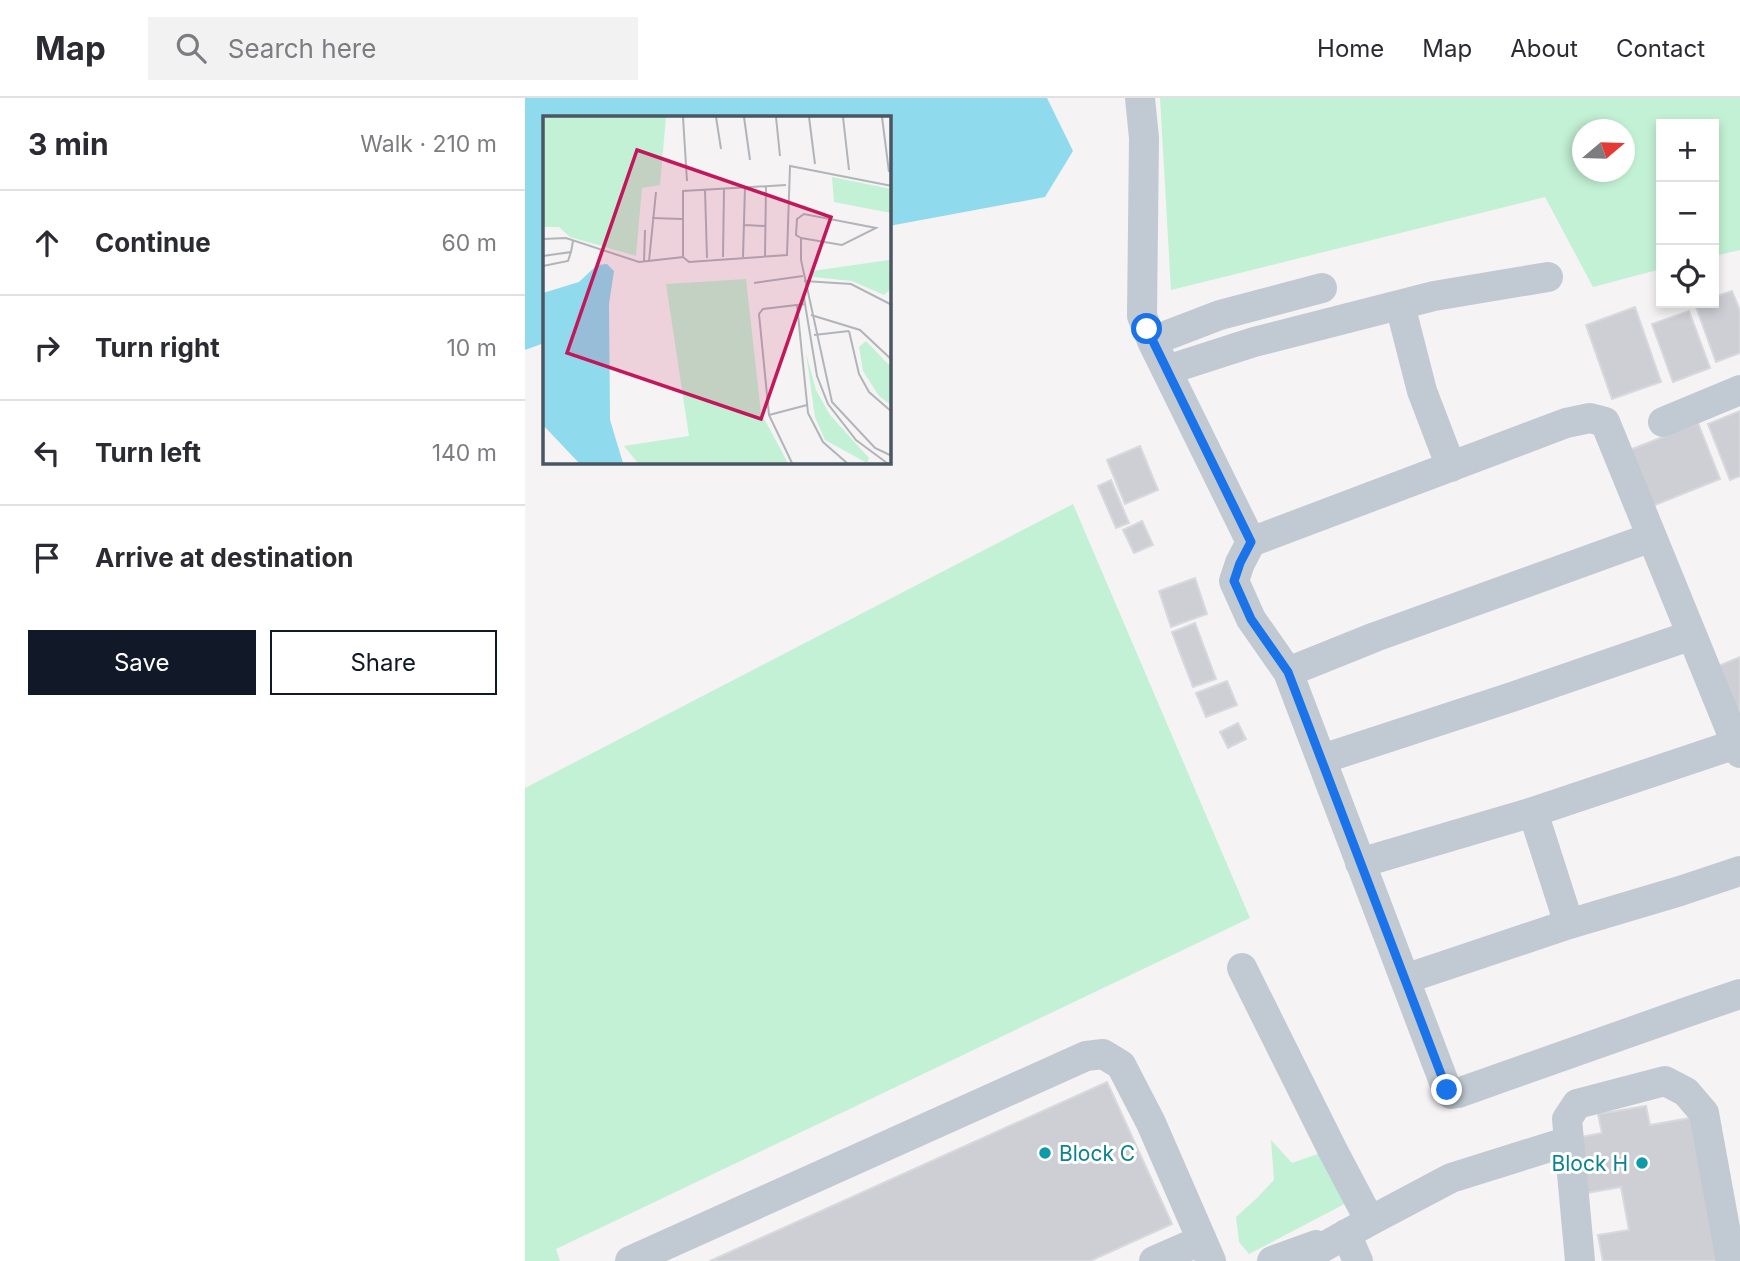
<!DOCTYPE html>
<html lang="en">
<head>
<meta charset="utf-8">
<style>
  body { margin:0; font-family:Inter,sans-serif; background:#f2f2f3; color:#2b2b33 }
  .controls { position:absolute; right:21px; top:21px; display:grid; overflow:hidden; border-radius:0px; box-shadow:0 4px 10px #0003 }
  .controls button { width:63px; height:63px; display:grid; place-items:center; padding:0; border:0; border-bottom:2px solid #e1e1e2; background:#fff; color:#2b2b33; font:35px sans-serif }
  .compass { position:absolute; left:1047px; top:21px; width:63px; height:63px; border-radius:50%; background:#fff; box-shadow:0 4px 10px #0003; rotate:71deg }
  .stop { position:absolute; width:21px; height:21px; margin:-16px; border:5px solid #1a73e8; border-radius:50%; background:#fff }
  .stop.end { background:#1a73e8; border-color:#fff; box-shadow:0 2px 7px #0008 }
  .list { margin:0; padding:0; list-style:none }
  h2 { display:flex; justify-content:space-between; align-items:center; height:91px; margin:0; padding:0 28px; font-size:30px }
  h2 small { font-size:23px; font-weight:400; color:#7c7c81 }
  .list li { display:grid; grid-template-columns:46px 1fr auto; gap:21px; align-items:center; box-sizing:border-box; height:105px; padding:0 28px; border-top:2px solid #e1e1e2 }
  .list b { display:block; font-size:26px; white-space:nowrap }
  .list em { font-size:23px; font-style:normal; color:#7c7c81 }
  .actions { display:flex; gap:14px; padding:21px 28px }
  .actions a { flex:1; padding:16px 0; border:2px solid #111827; border-radius:0px; text-align:center; font-size:24px; color:#111827 }
  .actions .main { background:#111827; color:#fff }
  .icon { flex:none; width:38px; height:38px; fill:none; stroke:currentColor; stroke-width:2; stroke-linecap:round; stroke-linejoin:round }
  .map { position:relative; flex:none; width:1215px; height:1163px; overflow:hidden }
  header { display:flex; align-items:center; gap:42px; box-sizing:border-box; height:98px; padding:0 35px; background:#fff; border-bottom:2px solid #e1e1e2 }
  header strong { font-size:33px }
  nav { display:flex; gap:38px; margin-inline-start:auto; font-size:24px }
  .search { width:490px; height:63px; background:#f2f2f3; display:flex; align-items:center; gap:18px; box-sizing:border-box; padding:0 24px; border-radius:0px; color:#7c7c81; font-size:26px }
  main { display:flex }
  aside { flex:1; background:#fff }
  .map>svg:first-child { display:block }
  .green { fill:#c3f1d5; fill-rule:evenodd }
  .water { fill:#90daee }
  .building { fill:#cdcfd5; stroke:#d7d9de; stroke-width:2 }
  .lines { fill:none; stroke-linecap:round; stroke-linejoin:round }
  .minor { stroke:#c1cad2; stroke-width:30 }
  .route { stroke:#1a73e8; stroke-width:9 }
  .culture-dot { fill:#0f9aa8; stroke:#fff; stroke-width:2.5 }
  .labels { text-anchor:middle; dominant-baseline:central; stroke-width:6; stroke-linejoin:round; paint-order:stroke }
  .culture-label { font-size:21px; fill:#0d838f; stroke:#fff; text-anchor:start }
  .inset-road { fill:none; stroke:#b1b4b9; stroke-width:2 }
  .view { fill:#c2185b; fill-opacity:0.15; stroke:#c2185b; stroke-width:3.5 }
  .inset-edge { fill:none; stroke:#4a5661; stroke-width:3.5 }
</style>
</head>
<body>
<header>
<strong>Map</strong>
<div class="search"><svg class="icon" aria-label="search" viewBox="0 0 24 24"><circle cx="10" cy="10" r="6"/><path d="M15 15l6 6"/></svg>Search here</div>
<nav><a>Home</a><a>Map</a><a>About</a><a>Contact</a></nav>
</header>
<main>
<aside>
<h2>3 min<small>Walk · 210 m</small></h2>
<ul class="list">
<li><svg class="icon" aria-label="ahead" viewBox="0 0 24 24"><path d="M12 20V5M6 11l6-6 6 6"/></svg><div><b>Continue</b></div><em>60 m</em></li>
<li><svg class="icon" aria-label="right" viewBox="0 0 24 24"><path d="M7 20v-9h11M14 6l5 5-5 5"/></svg><div><b>Turn right</b></div><em>10 m</em></li>
<li><svg class="icon" aria-label="left" viewBox="0 0 24 24"><path d="M17 20v-9H6M10 6l-5 5 5 5"/></svg><div><b>Turn left</b></div><em>140 m</em></li>
<li><svg class="icon" aria-label="arrive" viewBox="0 0 24 24"><path d="M6 21V4h12l-3 4 3 4H6"/></svg><div><b>Arrive at destination</b></div></li>
</ul>
<div class="actions"><a class="main">Save</a><a>Share</a></div>
</aside>
<div class="map">
<svg width="1215" height="1163" viewBox="0 0 1215 1163">
  <rect width="100%" height="100%" fill="#f5f3f3"/>
  <!-- green -->
  <path class="green" d="M635,0H1215V152L1189,158V26H1136V171L1068,189L1020,99L646,192ZM1058,32H1100V74H1058Z
    M548,406L725,820L31,1151L35,1163H0V690Z
    M746,1042L767,1065L807,1051L829,1101L724,1156L714,1144L711,1119L732,1100L749,1082Z"/>
  <!-- water -->
  <path class="water" d="M0,0H522L548,53L520,99L364,128V19H19V245L0,252Z"/>
  <!-- building -->
  <path class="building" d="M1207,193L1215,213V255L1191,264L1170,206L1189,205V199Z
    M1110,209L1136,284L1087,301L1061,227Z
    M1164,213L1185,270L1148,284L1127,226Z
    M1215,313V378L1205,382L1183,326Z
    M1173,325L1195,381L1125,409L1102,353Z
    M615,348L633,392L600,406L582,362Z
    M586,382L604,425L591,430L573,388Z
    M617,423L628,447L609,455L598,432Z
    M670,480L682,516L646,529L634,493Z
    M670,525L691,581L668,589L647,534Z
    M1215,559V621L1193,568Z
    M702,583L712,607L681,619L671,595Z
    M713,625L721,641L703,650L695,634Z
    M582,984L647,1126L565,1163H185Z
    M1121,1008L1125,1027L1171,1019L1196,1163H1078L1073,1137L1104,1132L1096,1089L1061,1095L1051,1040L1077,1035L1073,1016Z"/>
  <g class="lines">
    <!-- minor -->
    <path class="minor" d="M615,0L619,40L617,218L627,243L726,444L1041,325L1065,320L1080,324L1215,655
      M875,207L897,293L926,369
      M627,243L695,217L797,190
      M642,272L729,244L909,198L1023,179
      M1138,324L1215,292
      M726,444L715,465L709,483L726,521L763,574L922,992L926,996L933,995L1165,913L1215,896
      M763,574L850,539L1127,439
      M797,661L990,598L1167,537
      M1008,714L1044,826
      M835,765L1008,714L1211,646
      M717,870L807,1051L845,1123
      M880,881L1044,826L1155,793L1215,773
      M1044,1043L1042,1021L1052,1006L1140,983L1161,994L1179,1015L1206,1163
      M821,1136L833,1163
      M105,1163L561,958L578,956L596,967L626,1025L686,1163
      M629,1163L677,1142
      M747,1163L791,1147
      M773,1163L845,1123L926,1080L1044,1043L1055,1163"/>
  </g>
  <g class="lines">
    <!-- route -->
    <path class="route" d="M622,231L726,444L715,465L709,483L726,521L763,574L922,992"/>
  </g>
  <!-- markers -->
  <g class="culture-dot">
    <circle cx="520" cy="1055" r="7"/>
    <circle cx="1117" cy="1065" r="7"/>
  </g>
  <g class="labels">
    <!-- culture labels -->
    <g class="culture-label">
      <text x="534" y="1055">Block C</text>
      <text x="1103" y="1065" text-anchor="end">Block H</text>
    </g>
  </g>
  <!-- overview -->
  <g transform="translate(18 18)">
    <rect width="348" height="348" fill="#f5f3f3"/>
    <path d="M0,1H123L117,69L99,72L93,140L27,121L16,111H0ZM289,61L348,73V97L291,86ZM346,144L348,173L341,179L309,165L270,161L269,155ZM203,163L218,297L245,347H95L81,330L146,320L123,168ZM323,225L348,251V289L336,280L320,255L316,231ZM263,237L273,274L287,299L326,342L324,347L282,324L272,301Z" fill="#c3f1d5"/>
    <path d="M64,148L71,155L66,188L67,304L80,347H36L0,309V177L36,166L54,149Z" fill="#90daee"/>
    <path class="inset-road" d="M140,1L144,65M173,1L178,33M201,1L207,44M233,1L237,40M266,1L272,48M300,1L306,54M339,1L346,56M162,74L164,142M109,102L139,103M201,109L222,110M258,122L253,119L254,103L261,98L333,112L299,129L258,122V144L289,286L332,332L349,340M0,123L23,122L96,146L140,141V75L243,69M0,140L28,136L30,125M222,140L223,70M140,141L146,146L244,139L247,50L349,70M180,141L181,73M200,141L202,71M106,145L113,76M101,146L102,114M0,150L25,145L28,136M261,165L308,168L349,189M211,167L260,160M261,182L274,260L285,288L313,324L344,347M254,189L265,297L280,326L304,347M268,199L317,214L349,244M306,215L316,258L326,276L349,296M271,219L306,215M226,299L264,289M249,347L226,299L216,198L220,193L262,188"/>
    <path class="view" d="M94,34L288,101L218,303L24,237Z"/>
    <rect width="348" height="348" class="inset-edge"/>
  </g>
</svg>
<div class="controls">
<button>+</button>
<button>−</button>
<button><svg class="icon" aria-label="locate" viewBox="0 0 24 24"><circle cx="12" cy="12" r="6"/><path d="M12 2v4M12 18v4M2 12h4M18 12h4"/></svg></button>
</div>
<svg class="compass" viewBox="-18 -18 36 36"><path d="M0-13l5 13h-10z" fill="#e53935"/><path d="M0 13l5-13h-10z" fill="#7c7c81"/></svg>
<div class="stop" style="left:622px;top:231px"></div>
<div class="stop end" style="left:922px;top:992px"></div>
</div>
</main>
</body>
</html>
